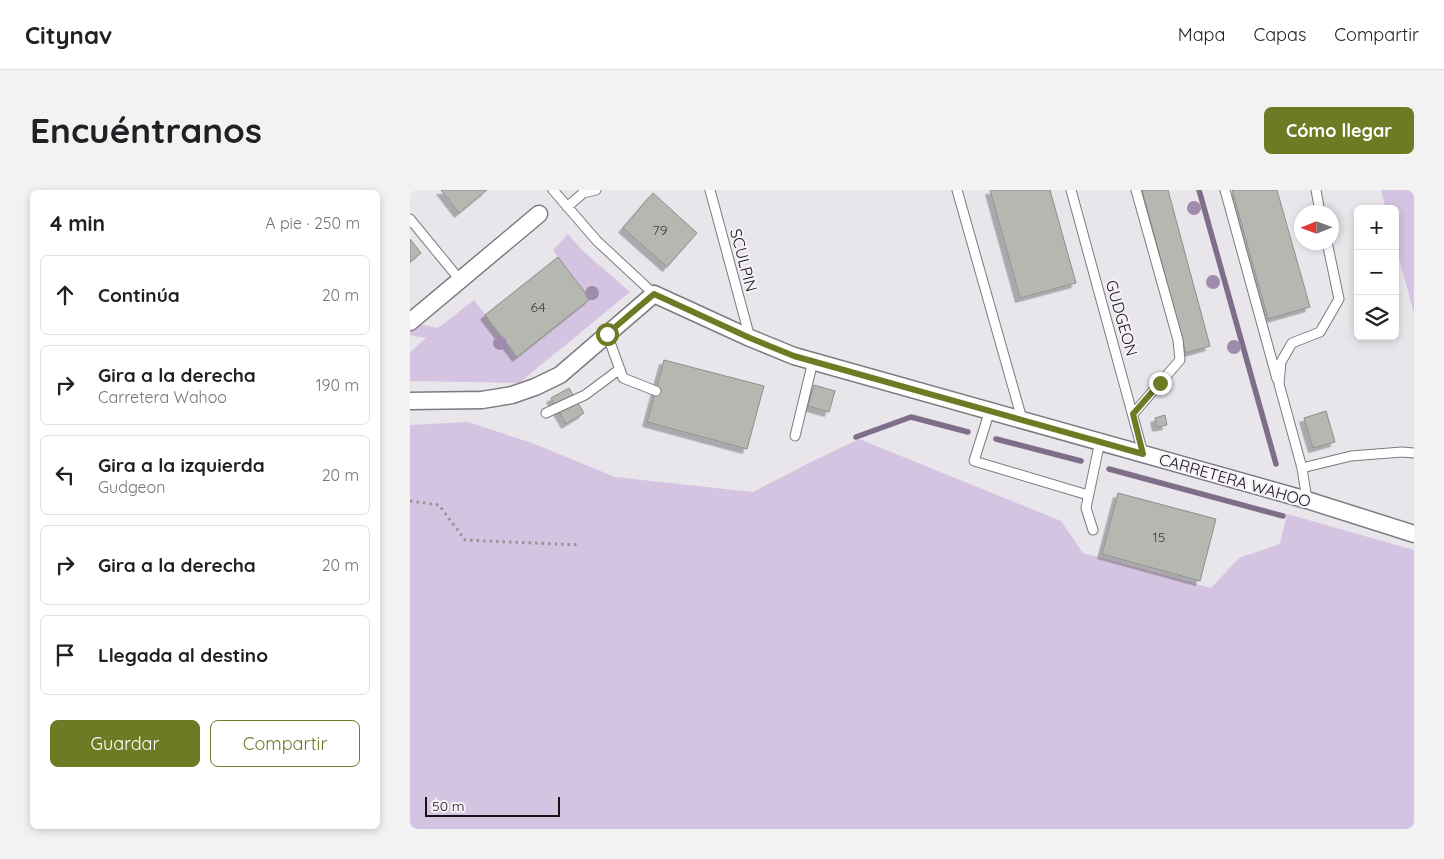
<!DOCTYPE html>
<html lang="es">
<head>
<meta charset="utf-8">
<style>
  body { margin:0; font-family:Quicksand,sans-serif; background:#f2f2f2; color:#202124 }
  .controls { position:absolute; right:15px; top:15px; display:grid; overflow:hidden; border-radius:8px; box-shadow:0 2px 8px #0003 }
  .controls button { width:45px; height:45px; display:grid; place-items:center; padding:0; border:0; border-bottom:1px solid #e0e0e0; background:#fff; color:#202124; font:25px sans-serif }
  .compass { position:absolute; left:884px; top:15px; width:45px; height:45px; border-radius:50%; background:#fff; box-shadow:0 2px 8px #0003; rotate:269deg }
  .scale { position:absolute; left:15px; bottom:12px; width:135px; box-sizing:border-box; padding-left:5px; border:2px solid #141315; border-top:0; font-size:14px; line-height:18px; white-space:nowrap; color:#141315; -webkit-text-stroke:4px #f6f2f8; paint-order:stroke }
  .stop { position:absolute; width:15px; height:15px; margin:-11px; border:4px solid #6f7a25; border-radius:50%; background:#fff }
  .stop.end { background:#6f7a25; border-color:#fff; box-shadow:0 1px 5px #0008 }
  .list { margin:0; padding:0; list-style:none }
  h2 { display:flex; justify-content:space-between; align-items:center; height:65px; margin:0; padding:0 20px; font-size:21px }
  h2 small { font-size:16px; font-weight:400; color:#757577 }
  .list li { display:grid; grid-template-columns:32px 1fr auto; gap:15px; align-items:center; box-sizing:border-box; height:80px; margin:0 10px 10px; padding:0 10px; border:1px solid #e0e0e0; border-radius:8px }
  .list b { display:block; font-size:19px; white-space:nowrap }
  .list p { margin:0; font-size:16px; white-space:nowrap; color:#757577 }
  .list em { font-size:16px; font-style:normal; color:#757577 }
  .actions { display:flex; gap:10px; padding:15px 20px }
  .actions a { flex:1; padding:11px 0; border:1px solid #6f7a25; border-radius:8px; text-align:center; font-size:18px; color:#6f7a25 }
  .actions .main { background:#6f7a25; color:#fff }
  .icon { flex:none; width:28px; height:28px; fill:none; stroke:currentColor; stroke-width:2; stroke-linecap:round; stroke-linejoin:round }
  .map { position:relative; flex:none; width:1004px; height:639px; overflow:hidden; border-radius:8px }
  header { display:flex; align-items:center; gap:30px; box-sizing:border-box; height:70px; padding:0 25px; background:#fff; border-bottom:1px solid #e0e0e0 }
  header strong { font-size:24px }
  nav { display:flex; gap:28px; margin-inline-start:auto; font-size:18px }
  .intro { display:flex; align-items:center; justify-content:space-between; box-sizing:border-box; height:120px; padding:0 30px }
  h1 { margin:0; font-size:35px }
  .button { padding:12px 22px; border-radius:8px; background:#6f7a25; color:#fff; font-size:18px; font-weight:700 }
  main { display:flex; gap:30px; padding:0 30px }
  aside { flex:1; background:#fff; border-radius:8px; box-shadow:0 2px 8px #0003 }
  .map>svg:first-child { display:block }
  .green { fill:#d5c4e1 }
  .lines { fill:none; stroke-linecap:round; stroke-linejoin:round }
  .stream { stroke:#7e6e89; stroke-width:5.5 }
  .building { fill:#b5b7b1; stroke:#8e8f8a; filter:url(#shadow) }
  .service-casing { stroke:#7d7a80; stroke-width:11 }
  .minor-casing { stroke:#7d7a80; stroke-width:19 }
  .path { stroke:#979599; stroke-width:3; stroke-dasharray:2.5 4; stroke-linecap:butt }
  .service { stroke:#fff; stroke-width:9 }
  .minor { stroke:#fff; stroke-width:16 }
  .tree { fill:#9f8cac }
  .route { stroke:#6f7a25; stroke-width:6 }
  .labels { text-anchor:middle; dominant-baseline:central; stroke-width:4; stroke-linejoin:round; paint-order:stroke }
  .number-label { font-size:14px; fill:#3c3c3c }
  .street-label { font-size:16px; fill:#141315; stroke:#f6f2f8 }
</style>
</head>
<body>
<header>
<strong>Citynav</strong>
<nav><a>Mapa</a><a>Capas</a><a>Compartir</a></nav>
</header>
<div class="intro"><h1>Encuéntranos</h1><a class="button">Cómo llegar</a></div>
<main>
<aside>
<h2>4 min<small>A pie · 250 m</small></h2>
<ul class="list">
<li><svg class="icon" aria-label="ahead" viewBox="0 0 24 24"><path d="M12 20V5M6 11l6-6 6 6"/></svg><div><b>Continúa</b></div><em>20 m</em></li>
<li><svg class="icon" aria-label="right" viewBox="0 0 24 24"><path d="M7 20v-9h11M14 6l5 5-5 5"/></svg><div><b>Gira a la derecha</b><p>Carretera Wahoo</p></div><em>190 m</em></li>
<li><svg class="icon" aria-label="left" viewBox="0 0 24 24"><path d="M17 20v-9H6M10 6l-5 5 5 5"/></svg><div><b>Gira a la izquierda</b><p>Gudgeon</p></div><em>20 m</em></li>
<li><svg class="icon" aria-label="right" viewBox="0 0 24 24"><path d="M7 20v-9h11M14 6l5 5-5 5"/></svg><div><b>Gira a la derecha</b></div><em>20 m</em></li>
<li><svg class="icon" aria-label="arrive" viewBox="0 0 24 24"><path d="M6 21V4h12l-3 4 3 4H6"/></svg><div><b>Llegada al destino</b></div></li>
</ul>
<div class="actions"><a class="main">Guardar</a><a>Compartir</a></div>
</aside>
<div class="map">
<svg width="1004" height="639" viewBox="0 0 1004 639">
  <defs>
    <filter id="shadow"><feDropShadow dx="-4.5" dy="4.5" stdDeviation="0" flood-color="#0004"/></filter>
  </defs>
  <rect width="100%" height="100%" fill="#e8e5eb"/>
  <!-- green -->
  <path class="green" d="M971,0H1004V123L985,54V19H976Z
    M158,44L172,60L220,102L109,193L0,191V162L16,148L0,145V142L9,134L28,138L64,110L107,166L180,109L143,60Z
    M58,232L122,253L205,287L343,302L401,272L449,249L651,331L673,363L801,398L829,368L870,354L877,324L1004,360V639H0V235Z"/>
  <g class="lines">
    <!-- stream -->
    <path class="stream" d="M789,0L866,274
      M446,247L501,227L558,242
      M586,249L671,271
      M699,279L873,326"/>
  </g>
  <!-- building -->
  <path class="building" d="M31,0H77L49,23Z
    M580,0H640L666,93L610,108Z
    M732,0H758L800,156L776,163Z
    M822,0H867L900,117L858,129Z
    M243,3L287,43L257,77L213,38Z
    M0,49L11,63L0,72Z
    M148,67L180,109L107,167L75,125Z
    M254,170L354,196L337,259L237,232Z
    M404,195L425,201L419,222L398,216Z
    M159,198L174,223L156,234L141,208Z
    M916,221L925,252L903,258L894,228Z
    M755,225L757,235L747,237L745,228Z
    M708,303L806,329L790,391L692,364Z"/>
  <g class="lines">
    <defs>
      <path id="service" d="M143,0L187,51L244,104
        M300,0L340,148
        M547,0L612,229
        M661,0L733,263
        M815,0L867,189
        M906,0L910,22
        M157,17L173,3L186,0
        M0,29L50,90
        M197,144L213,188L246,201
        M580,220L564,271L678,305
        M136,223L175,205L210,179
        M723,224L770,170L768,150L726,0
        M385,246L403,171
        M892,278L869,194L871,172L882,153L910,142L929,109L917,52
        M897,310L892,278L941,266L992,262L1004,263
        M683,340L676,318L690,251"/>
      <path id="minor" d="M0,132L129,24
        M0,211L72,210L102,205L125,197L150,185L244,104L340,148L384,166L897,310L1004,344"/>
    </defs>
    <!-- service casing -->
    <use href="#service" class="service-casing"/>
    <!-- minor casing -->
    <use href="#minor" class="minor-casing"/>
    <!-- path -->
    <path class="path" d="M0,311L29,315L55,350L170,355"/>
    <!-- service -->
    <use href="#service" class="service"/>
    <!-- minor -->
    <use href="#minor" class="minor"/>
  </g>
  <!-- trees -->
  <g class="tree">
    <circle cx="784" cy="18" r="7"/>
    <circle cx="803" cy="92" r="7"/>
    <circle cx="182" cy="103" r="7"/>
    <circle cx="90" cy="153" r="7"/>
    <circle cx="824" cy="157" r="7"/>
  </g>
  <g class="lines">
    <!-- route -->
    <path class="route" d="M197,144L244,104L340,148L384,166L733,264L723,224L750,193"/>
  </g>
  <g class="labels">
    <!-- number labels -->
    <g class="number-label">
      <text x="250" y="40">79</text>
      <text x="128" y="117">64</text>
      <text x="749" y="347">15</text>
    </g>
    <!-- street labels -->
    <g class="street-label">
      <text transform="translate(334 70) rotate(75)">SCULPIN</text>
      <text transform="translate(712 128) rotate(74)">GUDGEON</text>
      <text transform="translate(825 290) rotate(16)">CARRETERA WAHOO</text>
    </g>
  </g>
</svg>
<div class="controls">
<button>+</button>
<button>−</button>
<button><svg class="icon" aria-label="layers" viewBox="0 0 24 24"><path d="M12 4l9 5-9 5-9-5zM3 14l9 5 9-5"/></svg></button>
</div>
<svg class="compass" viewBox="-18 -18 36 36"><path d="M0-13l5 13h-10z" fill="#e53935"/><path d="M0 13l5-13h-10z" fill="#757577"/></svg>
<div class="scale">50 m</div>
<div class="stop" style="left:197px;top:144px"></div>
<div class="stop end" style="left:750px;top:193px"></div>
</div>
</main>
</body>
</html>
